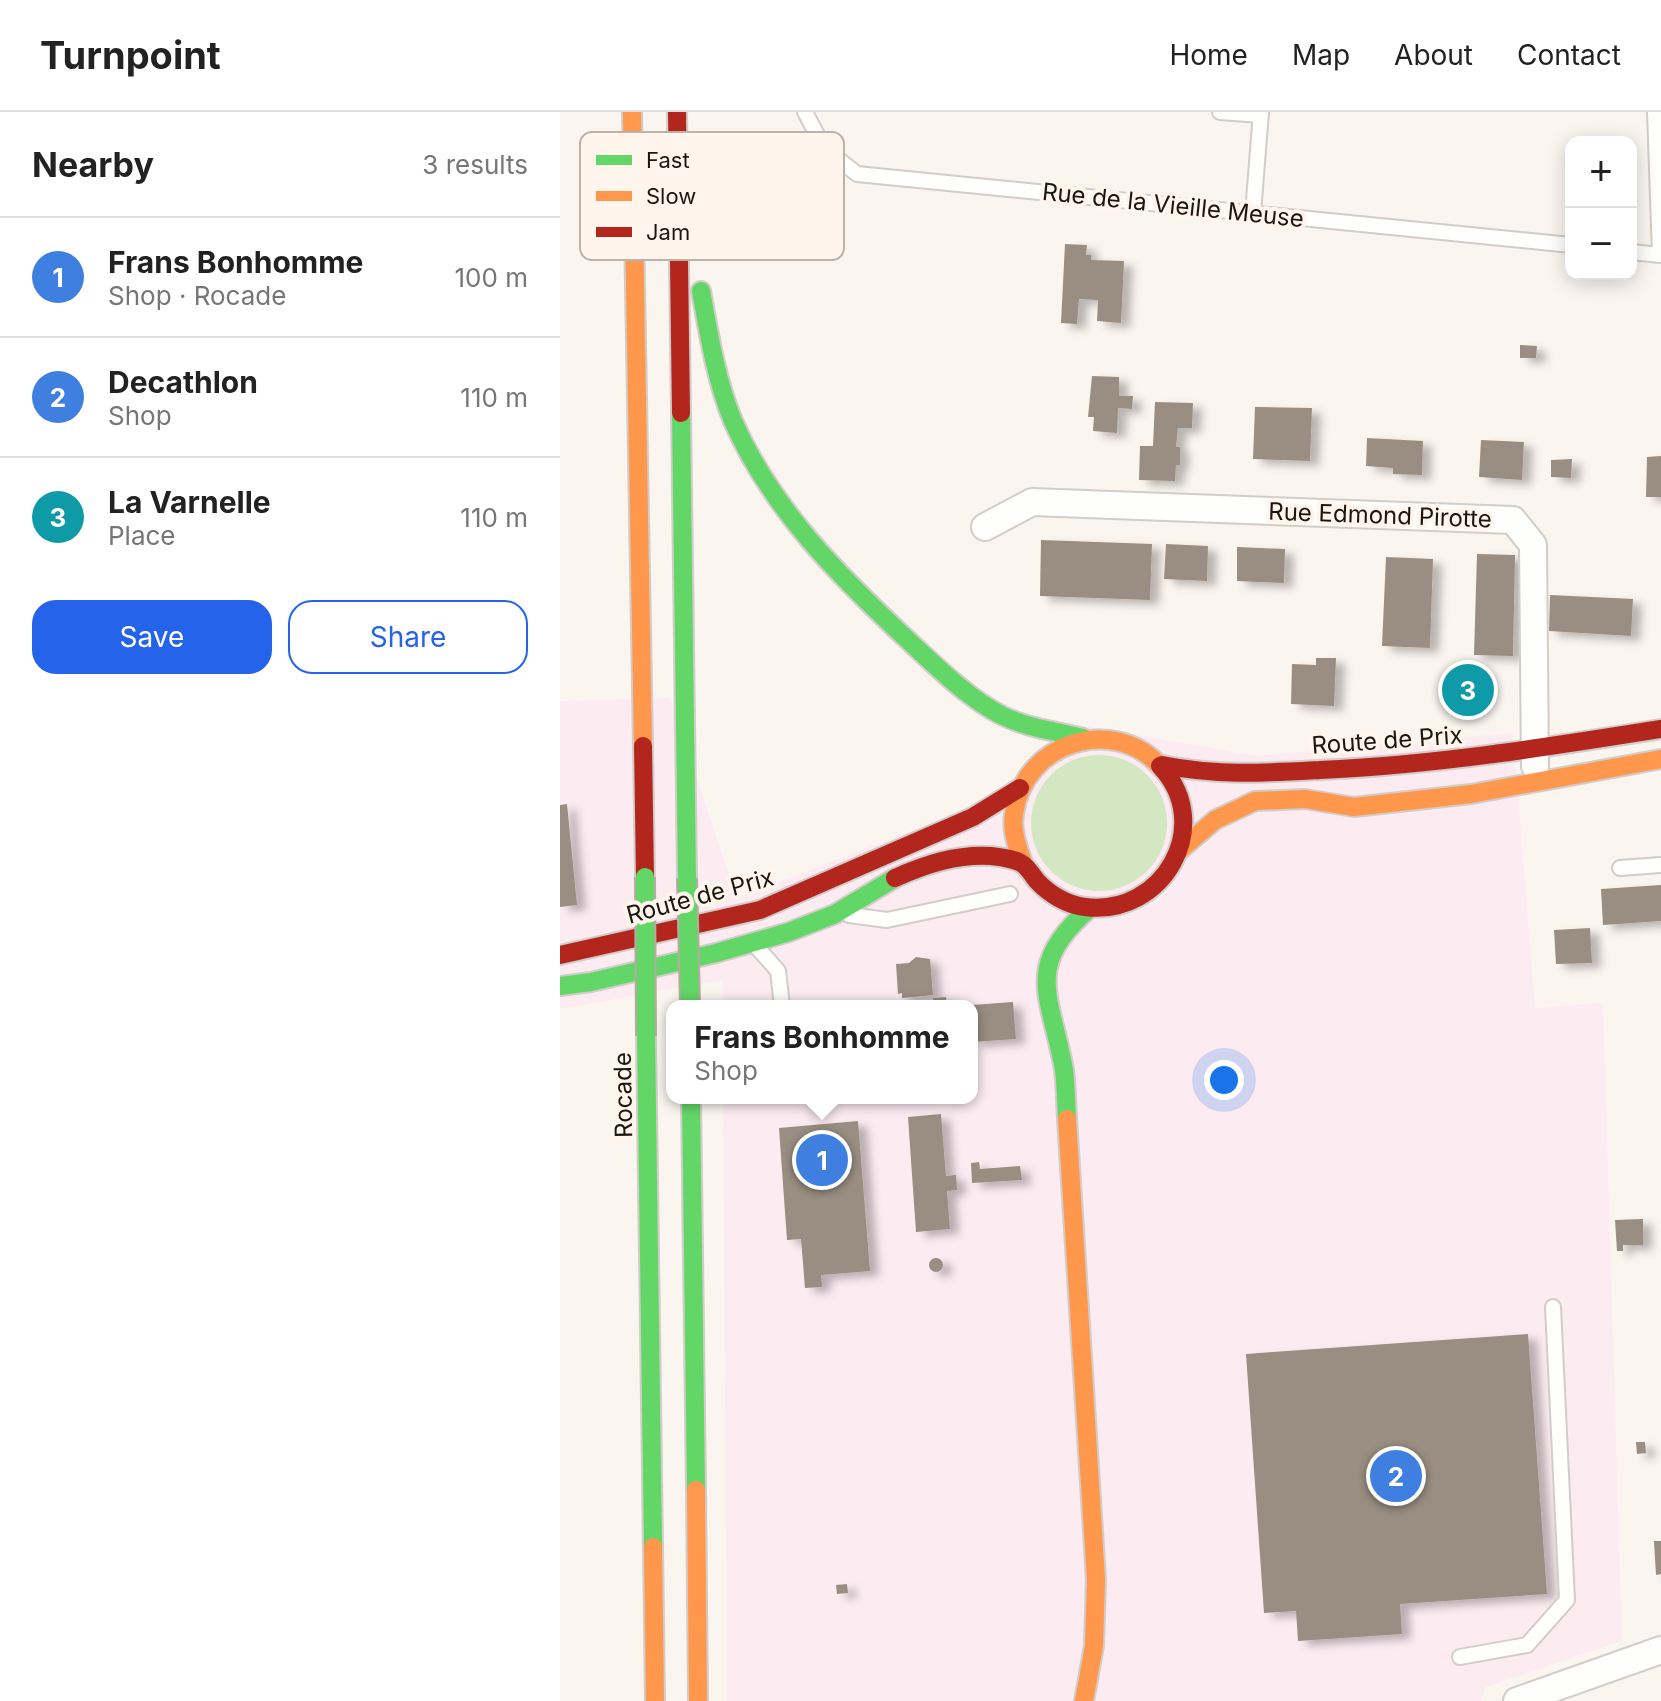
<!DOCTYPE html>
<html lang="en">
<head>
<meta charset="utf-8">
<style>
  body { margin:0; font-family:Inter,sans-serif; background:#f6f6f6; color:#222 }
  .controls { position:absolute; right:24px; top:24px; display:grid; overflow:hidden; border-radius:16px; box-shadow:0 4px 20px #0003 }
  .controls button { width:72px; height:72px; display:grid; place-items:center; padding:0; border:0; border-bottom:2px solid #e0e0e0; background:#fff; color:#222; font:40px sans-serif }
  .you { position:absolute; left:664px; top:968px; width:28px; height:28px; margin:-20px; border:6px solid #fff; border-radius:50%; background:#1a73e8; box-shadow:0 0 0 12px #1a73e833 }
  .badge { display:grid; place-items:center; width:52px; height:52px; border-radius:50%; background:#2563eb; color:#fff; font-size:26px; font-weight:700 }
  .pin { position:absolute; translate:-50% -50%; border:4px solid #fff; box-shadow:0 2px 8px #0006 }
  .popup { position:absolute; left:106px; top:888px; width:312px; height:104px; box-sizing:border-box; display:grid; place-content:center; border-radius:16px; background:#fff; filter:drop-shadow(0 2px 6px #0005); font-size:26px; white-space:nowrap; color:#767676 }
  .popup b { font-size:30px; color:#222 }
  .popup::after { content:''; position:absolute; left:50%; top:100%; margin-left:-16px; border:16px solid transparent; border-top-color:#fff }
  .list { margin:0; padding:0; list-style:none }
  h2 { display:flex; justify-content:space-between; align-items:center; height:104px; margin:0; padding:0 32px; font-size:34px }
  h2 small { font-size:26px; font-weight:400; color:#767676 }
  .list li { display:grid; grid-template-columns:52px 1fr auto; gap:24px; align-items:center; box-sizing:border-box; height:120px; padding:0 32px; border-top:2px solid #e0e0e0 }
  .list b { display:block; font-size:30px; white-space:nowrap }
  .list p { margin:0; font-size:26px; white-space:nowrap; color:#767676 }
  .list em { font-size:26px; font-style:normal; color:#767676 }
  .actions { display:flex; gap:16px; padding:24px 32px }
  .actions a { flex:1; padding:18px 0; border:2px solid #2563eb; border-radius:24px; text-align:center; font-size:28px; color:#2563eb }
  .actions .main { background:#2563eb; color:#fff }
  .map { position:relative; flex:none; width:1101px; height:1589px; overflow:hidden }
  header { display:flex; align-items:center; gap:48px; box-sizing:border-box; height:112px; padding:0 40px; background:#fff; border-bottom:2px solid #e0e0e0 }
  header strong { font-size:38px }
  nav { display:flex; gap:44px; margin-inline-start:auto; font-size:28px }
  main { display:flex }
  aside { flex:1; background:#fff }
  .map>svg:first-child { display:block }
  .commercial { fill:#fcecf2 }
  .green { fill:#d2e7c2 }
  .building { fill:#998e81; filter:url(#shadow) }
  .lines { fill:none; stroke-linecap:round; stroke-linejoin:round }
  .lane-casing { stroke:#d2cdc8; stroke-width:18 }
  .street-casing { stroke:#d2cdc8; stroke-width:30 }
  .fast-casing { stroke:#d2cdc8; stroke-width:22 }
  .slow-casing { stroke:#d2cdc8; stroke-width:22 }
  .jam-casing { stroke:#d2cdc8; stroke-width:22 }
  .lane { stroke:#fefefd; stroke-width:14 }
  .street { stroke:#fefefd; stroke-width:26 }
  .fast { stroke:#63d668; stroke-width:18 }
  .slow { stroke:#ff974d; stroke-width:18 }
  .jam { stroke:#b3261e; stroke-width:18 }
  .fast-bridge-casing { stroke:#b8a9a1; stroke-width:22; stroke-linecap:butt }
  .fast-bridge { stroke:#63d668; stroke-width:18 }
  .labels { text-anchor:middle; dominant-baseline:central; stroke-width:8; stroke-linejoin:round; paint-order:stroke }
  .street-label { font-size:24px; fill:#1c1611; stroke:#fff5ec }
  .key { fill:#fff5ec; stroke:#bbb2aa; stroke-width:2 }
  .key-label { font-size:22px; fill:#1c1611 }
</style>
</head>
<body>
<header>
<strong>Turnpoint</strong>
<nav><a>Home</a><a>Map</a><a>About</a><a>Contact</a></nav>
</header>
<main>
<aside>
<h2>Nearby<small>3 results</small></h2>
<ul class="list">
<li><span class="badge" style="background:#3f7fe0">1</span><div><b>Frans Bonhomme</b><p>Shop · Rocade</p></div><em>100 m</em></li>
<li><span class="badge" style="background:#3f7fe0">2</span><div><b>Decathlon</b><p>Shop</p></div><em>110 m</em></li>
<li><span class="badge" style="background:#0f9aa8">3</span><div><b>La Varnelle</b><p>Place</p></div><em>110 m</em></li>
</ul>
<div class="actions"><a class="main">Save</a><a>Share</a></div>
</aside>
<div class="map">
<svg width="1101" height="1589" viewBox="0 0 1101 1589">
  <defs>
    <filter id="shadow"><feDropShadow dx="9" dy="5" stdDeviation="4" flood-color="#0004"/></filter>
  </defs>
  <rect width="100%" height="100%" fill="#fbf5f0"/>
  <!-- commercial -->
  <path class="commercial" d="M110,586L177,786L427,690L519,613L696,644L953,621L975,896L1043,891L1062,1529L926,1575L921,1589H167L163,986H412V894H163L162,868L0,897V589Z"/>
  <!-- green -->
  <path class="green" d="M471 711a68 68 0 1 1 136 0a68 68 0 1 1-136 0Z"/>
  <!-- building -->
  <path class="building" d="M505,132L527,133L526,143H531V148L564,149L561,211L537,209L538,188L519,187L517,212L501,211Z
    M960,233L977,234L976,246H960Z
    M532,264L559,265V284H573L572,297L558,296L557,321L533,319L534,305H528Z
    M595,290L633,291L632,316H618L616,335H620V353H616L615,369L579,368L580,334H593Z
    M695,295L752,296L750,349L693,347Z
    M807,326L863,329L862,363L833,362V356L806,354Z
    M921,328L964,330L962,368L919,365Z
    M1101,344V385H1086L1087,345Z
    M1012,347L1011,366L991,365V348Z
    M481,428L592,432L590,488L480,484Z
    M606,432L648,434L647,469L604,467Z
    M677,435L725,437L724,471L677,469Z
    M917,442L955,443L953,544L914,543Z
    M826,445L873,447L870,536L822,534Z
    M990,483L1073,487L1071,524L989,519Z
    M756,546H776L774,594L731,592L732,552L756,553Z
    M903,566L914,567L913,591L902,590Z
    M7,692L17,793L0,795V693Z
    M1101,773V809L1043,813L1041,777Z
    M1030,816L1032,851L996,852L994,818Z
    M356,845L370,847L373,883L342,886V881L338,882L336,852L349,851Z
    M386,885L387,894H373V886Z
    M453,890L456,927L412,930V893Z
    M381,1002L386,1064L396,1063L397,1078L387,1079L390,1117L356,1120L348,1005Z
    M298,1009L310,1159L261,1163L262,1175L245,1176L241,1127L227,1128L219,1016Z
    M419,1050L420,1057L460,1054L462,1068L412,1071L411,1051Z
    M1083,1107V1133H1063V1139H1057L1055,1108Z
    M369 1153a7 7 0 1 1 14 0a7 7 0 1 1-14 0Z
    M968,1222L987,1482L840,1492L842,1522L738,1529L736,1499L704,1501L686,1242Z
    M1076,1330H1085L1086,1341L1077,1342Z
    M1094,1429H1101V1462L1096,1463Z
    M287,1472L288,1481L277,1482L276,1473Z"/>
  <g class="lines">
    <defs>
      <path id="lane" d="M245,0L264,36L297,62L1011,133
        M660,0L701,3
        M693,101L701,0
        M1071,140L1100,143L1095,0
        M1060,756L1101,753
        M289,803L327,808L450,782
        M195,833L218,859L222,894
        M900,1545L967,1533L1007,1488L993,1195"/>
      <path id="street" d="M425,415L472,390L953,408L973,433L975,654
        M957,1589L1101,1538"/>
      <path id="fast" d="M141,179C149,223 156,268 173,309C212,398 281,466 351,531C379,557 407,585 441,603C467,616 495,619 523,626
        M121,301L127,766
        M0,874L31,870L156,841L229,820L275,802L335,766
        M86,924L93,1435
        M131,986L136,1378
        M507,1007C506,991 506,974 504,958C491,884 462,854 530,796"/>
      <path id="slow" d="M72,0L83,634
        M620,738L655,708L695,689L745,687L794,695L911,682L1101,647
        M463,751C458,736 451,719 454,702C463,631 552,602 600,654
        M507,1007L536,1467L534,1534L524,1589
        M136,1378L138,1589
        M93,1435L95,1589"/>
      <path id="jam" d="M117,0L121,301
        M83,634L85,765
        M602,653C658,664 704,661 760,658C875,653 988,635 1101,617
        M335,766C366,752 397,742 431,744C440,745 452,746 461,751C468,755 472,763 477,769C489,782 507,793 525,795C603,805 656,713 600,654
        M0,843L200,798L413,705L460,676"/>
    </defs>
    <!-- lane casing -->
    <use href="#lane" class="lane-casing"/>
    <!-- street casing -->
    <use href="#street" class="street-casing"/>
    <!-- fast casing -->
    <use href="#fast" class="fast-casing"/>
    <!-- slow casing -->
    <use href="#slow" class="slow-casing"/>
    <!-- jam casing -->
    <use href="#jam" class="jam-casing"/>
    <!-- lane -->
    <use href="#lane" class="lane"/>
    <!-- street -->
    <use href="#street" class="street"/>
    <!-- fast -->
    <use href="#fast" class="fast"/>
    <!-- slow -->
    <use href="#slow" class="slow"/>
    <!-- jam -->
    <use href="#jam" class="jam"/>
    <defs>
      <path id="fast-bridge" d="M85,765L86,924
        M127,766L130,894"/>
    </defs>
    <!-- fast-bridge casing -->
    <use href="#fast-bridge" class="fast-bridge-casing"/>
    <!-- fast-bridge -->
    <use href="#fast-bridge" class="fast-bridge"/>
  </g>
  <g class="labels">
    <!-- street labels -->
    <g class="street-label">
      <text transform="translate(613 93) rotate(6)">Rue de la Vieille Meuse</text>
      <text transform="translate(820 403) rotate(2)">Rue Edmond Pirotte</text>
      <text transform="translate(827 628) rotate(-4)">Route de Prix</text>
      <text transform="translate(140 784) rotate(-15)">Route de Prix</text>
      <text transform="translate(63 983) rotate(-91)">Rocade</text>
    </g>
  </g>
  <!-- legend -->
  <rect x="20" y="20" width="264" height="128" rx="12" class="key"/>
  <rect x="36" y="43" width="36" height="10" fill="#63d668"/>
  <rect x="36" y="79" width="36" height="10" fill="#ff974d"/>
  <rect x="36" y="115" width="36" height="10" fill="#b3261e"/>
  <g class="key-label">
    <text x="86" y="56">Fast</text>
    <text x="86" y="92">Slow</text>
    <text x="86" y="128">Jam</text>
  </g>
</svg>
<div class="controls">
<button>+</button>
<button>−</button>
</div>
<div class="you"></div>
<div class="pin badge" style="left:262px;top:1048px;background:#3f7fe0">1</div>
<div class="popup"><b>Frans Bonhomme</b>Shop</div>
<div class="pin badge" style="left:836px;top:1364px;background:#3f7fe0">2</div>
<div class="pin badge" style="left:908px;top:578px;background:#0f9aa8">3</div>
</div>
</main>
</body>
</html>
